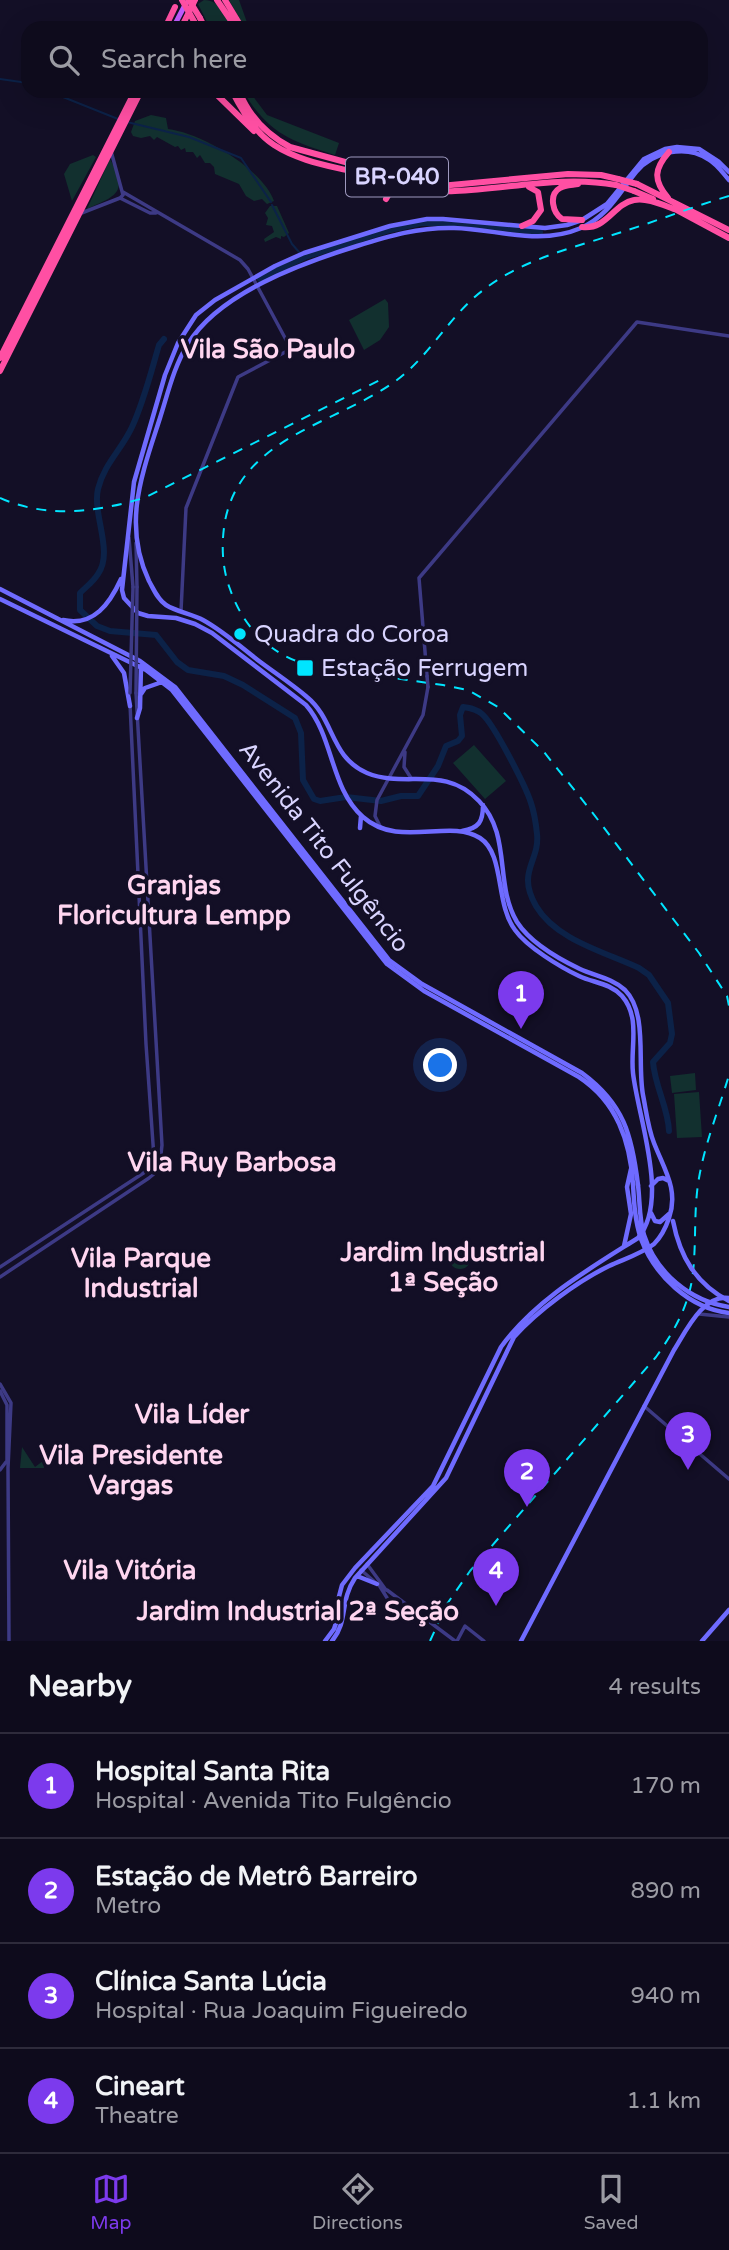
<!DOCTYPE html>
<html lang="en">
<head>
<meta charset="utf-8">
<style>
  body { margin:0; font-family:"Varela Round",sans-serif; background:#1c1929; color:#f1f3f6 }
  .you { position:absolute; left:441px; top:1066px; width:24px; height:24px; margin:-18px; border:5px solid #fff; border-radius:50%; background:#1a73e8; box-shadow:0 0 0 10px #1a73e833 }
  .badge { display:grid; place-items:center; width:46px; height:46px; border-radius:50%; background:#7c3aed; color:#fff; font-size:23px; font-weight:700 }
  .pin { position:absolute; translate:-50% -58px; filter:drop-shadow(0 2px 4px #0008) }
  .pin::after { content:''; position:absolute; top:37px; width:24px; height:21px; background:inherit; clip-path:polygon(0 0,100% 0,50% 100%) }
  .list { margin:0; padding:0; list-style:none }
  h2 { display:flex; justify-content:space-between; align-items:center; height:91px; margin:0; padding:0 28px; font-size:30px }
  h2 small { font-size:23px; font-weight:400; color:#9b9ba3 }
  .list li { display:grid; grid-template-columns:46px 1fr auto; gap:21px; align-items:center; box-sizing:border-box; height:105px; padding:0 28px; border-top:2px solid #2e2b3b }
  .list b { display:block; font-size:26px; white-space:nowrap }
  .list p { margin:0; font-size:23px; white-space:nowrap; color:#9b9ba3 }
  .list em { font-size:23px; font-style:normal; color:#9b9ba3 }
  .icon { flex:none; width:38px; height:38px; fill:none; stroke:currentColor; stroke-width:2; stroke-linecap:round; stroke-linejoin:round }
  .map { position:relative; flex:none; width:729px; height:1641px; overflow:hidden }
  .search { position:absolute; background:#0e0b1c; box-shadow:0 7px 28px #0002; left:21px; right:21px; top:21px; height:77px; display:flex; align-items:center; gap:18px; box-sizing:border-box; padding:0 24px; border-radius:21px; color:#9b9ba3; font-size:26px }
  .sheet { height:511px; background:#0e0b1c }
  nav { display:flex; justify-content:space-around; align-items:center; box-sizing:border-box; height:98px; border-top:2px solid #2e2b3b; background:#0e0b1c; font-size:19px; color:#9b9ba3 }
  nav a { display:grid; justify-items:center; gap:4px }
  nav .on { color:#7c3aed }
  .map>svg:first-child { display:block }
  .green { fill:#12302f }
  .lines { fill:none; stroke-linecap:round; stroke-linejoin:round }
  .stream { stroke:#0c2248; stroke-width:2 }
  .river { stroke:#0c2248; stroke-width:6 }
  .tertiary { stroke:#3d3a85; stroke-width:3.5 }
  .secondary { stroke:#6f6bff; stroke-width:4.5 }
  .primary { stroke:#c25bff; stroke-width:5 }
  .motorway { stroke:#ff4fa3; stroke-width:6 }
  .rail { stroke:#00e5ff; stroke-width:2; stroke-dasharray:10 9; stroke-linecap:butt }
  .tertiary-bridge { stroke:#3d3a85; stroke-width:3.5 }
  .secondary-bridge { stroke:#6f6bff; stroke-width:4.5 }
  .motorway-bridge { stroke:#ff4fa3; stroke-width:6 }
  .poi-dot { fill:#00e5ff; stroke:#130f26; stroke-width:2.5 }
  .labels { text-anchor:middle; dominant-baseline:central; stroke-width:7; stroke-linejoin:round; paint-order:stroke }
  .shield { fill:#130f26; stroke:#9e99be; stroke-width:2 }
  .shield-label { font-size:23px; font-weight:bold; fill:#d9d4ff }
  .poi-label { font-size:24px; fill:#d9d4ff; stroke:#130f26; text-anchor:start }
  .street-label { font-size:24px; fill:#d9d4ff; stroke:#130f26 }
  .neighbourhood-label { font-size:26px; font-weight:bold; fill:#ffd6f0; stroke:#130f26 }
</style>
</head>
<body>
<div class="map">
<svg width="729" height="1641" viewBox="0 0 729 1641">
  <rect width="100%" height="100%" fill="#130f26"/>
  <!-- green -->
  <path class="green" d="M204,0C220,0 225,16 233,28H210L198,4Z
    M229,0H239L249,28H245Z
    M243,91H249L267,115L339,143L335,155C290,141 268,133 243,91Z
    M151,115L166,118L168,129C201,133 262,168 274,201L267,204L262,199L254,201L246,196L239,184L215,174L214,167L210,163H205L200,155L197,158L193,152H186L185,148L181,150L178,146L175,147L157,137L154,140L150,136L141,138L133,136L131,132L135,121Z
    M93,155L96,157L72,201L64,174L70,164Z
    M110,159C129,193 116,196 87,209Z
    M270,206H277L289,233L284,237L281,236V239L276,237L265,242L264,239L274,232L272,226L266,225L268,218L265,213Z
    M385,299L388,303L389,327L380,340L364,350L349,320Z
    M474,745L506,781L485,799L453,763Z
    M695,1073L696,1090L672,1093L670,1076Z
    M699,1092L702,1137L677,1138L674,1094Z
    M449 1258a11 11 0 1 1 22 0a11 11 0 1 1-22 0Z
    M22,1447L35,1467L43,1461L44,1468H20Z"/>
  <g class="lines">
    <!-- stream -->
    <path class="stream" d="M0,79L28,83
      M48,91L118,119
      M127,122L189,137L241,158L271,202
      M272,205L292,244L299,252"/>
    <!-- river -->
    <path class="river" d="M260,279L305,257L390,230L421,223H455L540,232
      M164,339L159,345C151,372 144,401 132,427C122,449 104,464 98,489C92,514 114,552 98,574C94,581 86,587 80,593V610L97,626L110,631L156,635L177,662L188,670L224,676L243,685L295,718L301,733L303,780L314,799L320,801L346,797L381,801L401,796H418L438,766L446,746L458,741L462,736L460,715L463,707C470,708 477,709 482,714C494,724 526,787 531,803C534,812 536,824 537,834C540,862 516,871 536,906C556,940 605,952 639,968L649,975L668,1003L672,1034L670,1043L653,1062C655,1087 668,1107 669,1131"/>
    <!-- tertiary -->
    <path class="tertiary" d="M123,192L240,260L248,269L291,349L238,377L186,508L181,611
      M120,198L150,213H156
      M79,214L120,198L123,195L111,151
      M129,538L133,587
      M136,543L137,587
      M427,676L419,578L637,322L729,336
      M405,752L404,767L411,778
      M381,828L375,816L377,800L423,715L428,687
      M0,1267L145,1172L154,1158L146,1044L130,704
      M0,1277L149,1178L155,1173L160,1163L162,1145L136,693
      M699,1314L729,1317
      M0,1384L11,1403L8,1468L9,1641
      M0,1391L7,1405V1463
      M644,1406L729,1479
      M0,1470L6,1462
      M367,1564L386,1590
      M361,1570L376,1583
      M379,1585L389,1601L388,1606
      M457,1641L465,1626L484,1641"/>
    <!-- secondary -->
    <path class="secondary" d="M0,589L140,661L175,687L389,960L422,984L582,1073C624,1104 632,1135 638,1185
      M0,599L146,670L172,690L387,964L424,991L579,1077C617,1102 630,1141 633,1184
      M63,620C94,627 110,603 121,579
      M112,656L124,673L130,706
      M141,694L145,688L162,682
      M137,718L140,708L141,666
      M360,828L361,816
      M462,831C479,828 483,822 483,805
      M651,1186L658,1179L663,1178L669,1181
      M651,1213L655,1221L660,1222L669,1214
      M624,1246L631,1214L627,1187L631,1169
      M357,1576L377,1584
      M325,1641L334,1629L338,1617L337,1604L342,1585L355,1568L433,1486L501,1347C535,1300 589,1269 638,1238C670,1200 638,1118 633,1073C630,1047 641,1018 622,996C610,983 594,983 579,976C560,967 527,947 515,930C495,904 505,854 480,838C449,818 399,849 363,817C330,788 334,737 306,705L212,633L195,624L176,618L148,616L138,613L124,598L122,590L134,482L165,375L178,343L196,315L215,300L275,266L304,253L390,226L427,219H443L545,228L567,225L582,220L607,204L644,159L665,149L677,147L699,149L719,162L729,172
      M332,1641C349,1620 339,1602 355,1578L446,1478L514,1337C537,1311 578,1281 609,1266C624,1259 641,1254 654,1244C661,1237 666,1227 669,1218C679,1190 664,1169 654,1143C648,1128 646,1110 643,1095C637,1063 648,1013 625,990C612,978 595,976 580,969C559,959 530,942 517,922C494,884 512,835 479,801C444,764 406,789 367,773C330,757 335,720 307,697C292,684 275,673 259,661C241,647 223,631 203,620C192,614 177,612 166,605C158,600 154,590 149,581C122,524 142,474 160,418C168,393 174,366 188,344C219,293 302,263 357,246C389,236 419,227 454,228C497,229 539,246 581,228C608,216 619,193 636,172C653,152 685,144 708,159C717,164 722,172 729,180
      M521,1641L674,1350C686,1331 703,1294 729,1298
      M702,1641L729,1610"/>
    <!-- primary -->
    <path class="primary" d="M173,28L186,3"/>
    <!-- motorway -->
    <path class="motorway" d="M217,0L236,28
      M225,0L242,28
      M200,18L205,28
      M165,28L175,7
      M181,28L195,0
      M213,91L254,131
      M232,91C242,111 255,133 274,145C297,160 325,165 350,171C385,180 419,193 455,191C509,189 562,175 616,185
      M239,91C249,116 266,134 290,147L415,181L440,186L568,174L601,175L618,179
      M383,182L391,190L386,199
      M578,184C573,185 564,185 560,188C548,195 553,213 562,219L582,220
      M637,184L729,230
      M634,191L653,199
      M668,198C653,180 654,169 669,152
      M675,209L729,238
      M522,226L533,221L541,210L538,192L529,187
      M582,227C607,230 613,204 634,200C647,197 665,206 677,210
      M0,358L135,91
      M0,371L141,91"/>
    <!-- rail -->
    <path class="rail" d="M729,196C695,206 662,219 628,230C580,246 523,258 482,291C447,318 428,360 390,385C330,425 241,439 225,521C221,544 222,568 230,589C244,630 274,658 316,667L443,685L468,690L498,707L544,752L592,812L699,953L727,996L729,1006
      M0,498C48,519 96,512 144,498L384,378
      M430,1641L447,1604L470,1571L656,1357C673,1333 687,1309 692,1280C697,1246 693,1212 699,1178C705,1143 719,1109 729,1075"/>
    <!-- tertiary-bridge -->
    <path class="tertiary-bridge" d="M427,676L428,687
      M130,693L133,587
      M136,693L137,587
      M387,1590L455,1641"/>
    <!-- secondary-bridge -->
    <path class="secondary-bridge" d="M633,1184C634,1203 635,1221 641,1239C655,1276 689,1308 729,1313
      M638,1185C640,1201 639,1219 644,1235C656,1273 690,1301 729,1307
      M673,1221C680,1257 696,1284 729,1301"/>
    <!-- motorway-bridge -->
    <path class="motorway-bridge" d="M182,0L195,23
      M189,0L200,18
      M618,179L637,184
      M616,185L634,191"/>
  </g>
  <!-- markers -->
  <g class="poi-dot">
    <circle cx="240" cy="634" r="7"/>
    <rect x="296" y="659" width="18" height="18" rx="3.5"/>
  </g>
  <g class="labels">
    <!-- shield labels -->
    <rect class="shield" x="346" y="157.5" width="102" height="39" rx="5"/>
    <g class="shield-label">
      <text x="397" y="177">BR-040</text>
    </g>
    <!-- poi labels -->
    <g class="poi-label">
      <text x="254" y="634">Quadra do Coroa</text>
      <text x="321" y="668">Estação Ferrugem</text>
    </g>
    <!-- street labels -->
    <g class="street-label">
      <text transform="translate(324 847) rotate(52)">Avenida Tito Fulgêncio</text>
    </g>
    <!-- neighbourhood labels -->
    <g class="neighbourhood-label">
      <text x="268" y="349">Vila São Paulo</text>
      <text x="174" y="885">Granjas<tspan x="174" dy="30">Floricultura Lempp</tspan></text>
      <text x="232" y="1162">Vila Ruy Barbosa</text>
      <text x="443" y="1252">Jardim Industrial<tspan x="443" dy="30">1ª Seção</tspan></text>
      <text x="141" y="1258">Vila Parque<tspan x="141" dy="30">Industrial</tspan></text>
      <text x="192" y="1414">Vila Líder</text>
      <text x="131" y="1455">Vila Presidente<tspan x="131" dy="30">Vargas</tspan></text>
      <text x="130" y="1570">Vila Vitória</text>
      <text x="298" y="1611">Jardim Industrial 2ª Seção</text>
    </g>
  </g>
</svg>
<div class="you"></div>
<div class="pin badge" style="left:521px;top:1029px">1</div>
<div class="pin badge" style="left:527px;top:1507px">2</div>
<div class="pin badge" style="left:688px;top:1470px">3</div>
<div class="pin badge" style="left:496px;top:1606px">4</div>
<div class="search"><svg class="icon" aria-label="search" viewBox="0 0 24 24"><circle cx="10" cy="10" r="6"/><path d="M15 15l6 6"/></svg>Search here</div>
</div>
<section class="sheet">
<h2>Nearby<small>4 results</small></h2>
<ul class="list">
<li><span class="badge">1</span><div><b>Hospital Santa Rita</b><p>Hospital · Avenida Tito Fulgêncio</p></div><em>170 m</em></li>
<li><span class="badge">2</span><div><b>Estação de Metrô Barreiro</b><p>Metro</p></div><em>890 m</em></li>
<li><span class="badge">3</span><div><b>Clínica Santa Lúcia</b><p>Hospital · Rua Joaquim Figueiredo</p></div><em>940 m</em></li>
<li><span class="badge">4</span><div><b>Cineart</b><p>Theatre</p></div><em>1.1 km</em></li>
</ul>
</section>
<nav>
<a class="on"><svg class="icon" aria-label="map" viewBox="0 0 24 24"><path d="M3 6l6-2 6 2 6-2v14l-6 2-6-2-6 2zM9 4v14M15 6v14"/></svg>Map</a>
<a><svg class="icon" aria-label="directions" viewBox="0 0 24 24"><path d="M12 3l9 9-9 9-9-9zM9 14v-3h6M13 9l2 2-2 2"/></svg>Directions</a>
<a><svg class="icon" aria-label="saved" viewBox="0 0 24 24"><path d="M7 4h10v16l-5-4-5 4z"/></svg>Saved</a>
</nav>
</body>
</html>
